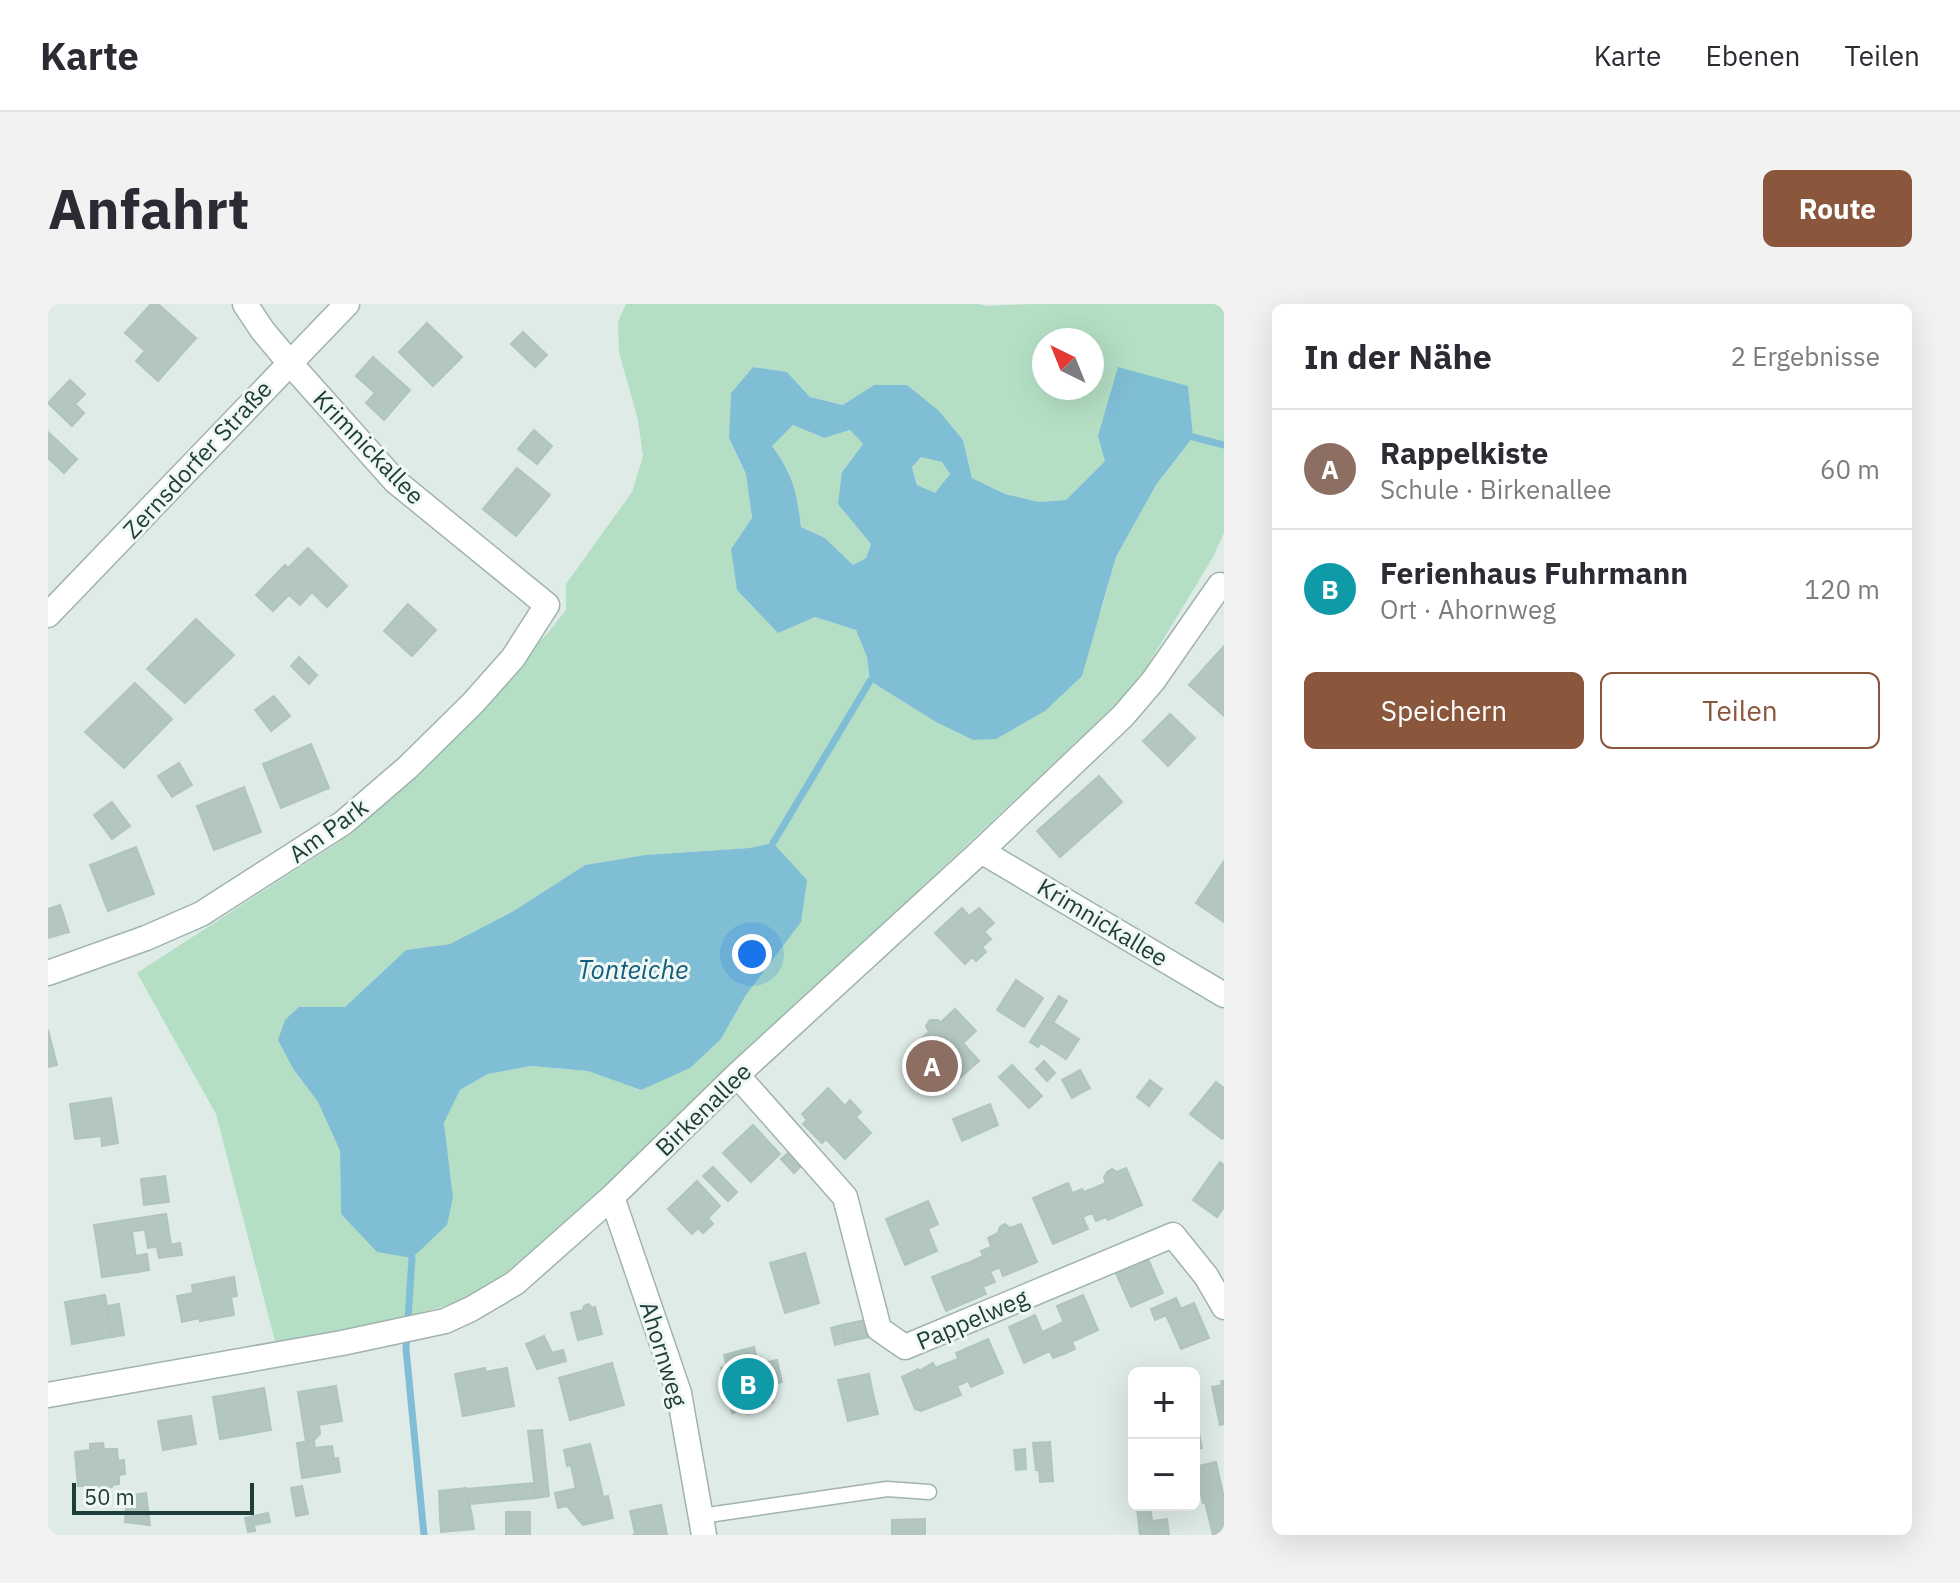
<!DOCTYPE html>
<html lang="de">
<head>
<meta charset="utf-8">
<style>
  body { margin:0; font-family:"IBM Plex Sans",sans-serif; background:#f2f2f3; color:#2b2b33 }
  .controls { position:absolute; right:24px; bottom:24px; display:grid; overflow:hidden; border-radius:12px; box-shadow:0 8px 32px #0002 }
  .controls button { width:72px; height:72px; display:grid; place-items:center; padding:0; border:0; border-bottom:2px solid #e1e1e2; background:#fff; color:#2b2b33; font:40px sans-serif }
  .compass { position:absolute; left:984px; top:24px; width:72px; height:72px; border-radius:50%; background:#fff; box-shadow:0 8px 32px #0002; rotate:317deg }
  .scale { position:absolute; left:24px; bottom:20px; width:182px; box-sizing:border-box; padding-left:8px; border:4px solid #1e3c38; border-top:0; font-size:22px; line-height:28px; white-space:nowrap; color:#1e3c38; -webkit-text-stroke:6px #eff8f4; paint-order:stroke }
  .you { position:absolute; left:704px; top:650px; width:28px; height:28px; margin:-20px; border:6px solid #fff; border-radius:50%; background:#1a73e8; box-shadow:0 0 0 12px #1a73e833 }
  .badge { display:grid; place-items:center; width:52px; height:52px; border-radius:50%; background:#8a573d; color:#fff; font-size:26px; font-weight:700 }
  .pin { position:absolute; translate:-50% -50%; border:4px solid #fff; box-shadow:0 2px 8px #0006 }
  .list { margin:0; padding:0; list-style:none }
  h2 { display:flex; justify-content:space-between; align-items:center; height:104px; margin:0; padding:0 32px; font-size:34px }
  h2 small { font-size:26px; font-weight:400; color:#7c7c81 }
  .list li { display:grid; grid-template-columns:52px 1fr auto; gap:24px; align-items:center; box-sizing:border-box; height:120px; padding:0 32px; border-top:2px solid #e1e1e2 }
  .list b { display:block; font-size:30px; white-space:nowrap }
  .list p { margin:0; font-size:26px; white-space:nowrap; color:#7c7c81 }
  .list em { font-size:26px; font-style:normal; color:#7c7c81 }
  .actions { display:flex; gap:16px; padding:24px 32px }
  .actions a { flex:1; padding:18px 0; border:2px solid #8a573d; border-radius:12px; text-align:center; font-size:28px; color:#8a573d }
  .actions .main { background:#8a573d; color:#fff }
  .map { position:relative; flex:none; width:1176px; height:1231px; overflow:hidden; border-radius:12px }
  header { display:flex; align-items:center; gap:48px; box-sizing:border-box; height:112px; padding:0 40px; background:#fff; border-bottom:2px solid #e1e1e2 }
  header strong { font-size:38px }
  nav { display:flex; gap:44px; margin-inline-start:auto; font-size:28px }
  .intro { display:flex; align-items:center; justify-content:space-between; box-sizing:border-box; height:192px; padding:0 48px }
  h1 { margin:0; font-size:56px }
  .button { padding:20px 36px; border-radius:12px; background:#8a573d; color:#fff; font-size:28px; font-weight:700 }
  main { display:flex; gap:48px; padding:0 48px }
  aside { flex:1; background:#fff; border-radius:12px; box-shadow:0 8px 32px #0002 }
  .map>svg:first-child { display:block }
  .green { fill:#b4dfc5; fill-rule:evenodd }
  .water { fill:#80bed6; fill-rule:evenodd }
  .lines { fill:none; stroke-linecap:round; stroke-linejoin:round }
  .stream { stroke:#80bed6; stroke-width:7 }
  .building { fill:#b3c6c0; stroke:#b0c5bf; stroke-width:2 }
  .service-casing { stroke:#a1b3af; stroke-width:17 }
  .minor-casing { stroke:#a1b3af; stroke-width:27 }
  .tertiary-casing { stroke:#a1b3af; stroke-width:27 }
  .service { stroke:#fff; stroke-width:14 }
  .minor { stroke:#fff; stroke-width:24 }
  .tertiary { stroke:#fff; stroke-width:24 }
  .labels { text-anchor:middle; dominant-baseline:central; stroke-width:6; stroke-linejoin:round; paint-order:stroke }
  .street-label { font-size:24px; fill:#1e3c38; stroke:#eff8f4 }
  .water-label { font-size:26px; font-style:italic; fill:#135e7d; stroke:#eff8f4 }
</style>
</head>
<body>
<header>
<strong>Karte</strong>
<nav><a>Karte</a><a>Ebenen</a><a>Teilen</a></nav>
</header>
<div class="intro"><h1>Anfahrt</h1><a class="button">Route</a></div>
<main>
<div class="map">
<svg width="1176" height="1231" viewBox="0 0 1176 1231">
  <rect width="100%" height="100%" fill="#deebe7"/>
  <!-- green -->
  <path class="green" d="M578,0H930L939,2L984,0H1176V229L1165,253L1086,384L685,760L568,874L463,966L413,997L323,1023L227,1037L168,810L89,669L291,538L499,330L518,306V280L584,188L595,152L590,116L571,48L570,18ZM996,36H1044V84H996ZM705,63L739,68L762,93L796,101L826,81L891,107L915,136L924,174L957,190L991,198L1018,196L1057,157L1145,133L1108,181L1068,253L1053,308L948,435L925,436L888,418L822,377L819,353L808,326L767,313L683,245L704,214L698,170L681,134L683,89ZM725,539L698,691L673,735L593,786L540,767L483,762L440,770L412,786L396,819L405,893L293,910L292,847L270,798L246,766L251,703H297L358,646L402,640L464,608L537,561L597,551L701,544Z
    M745,121L776,134L802,126L815,140L794,168L823,240L818,254L805,261L777,234L753,223C749,190 745,168 723,141Z
    M874,152L894,158L902,170L887,190L870,182L864,163Z"/>
  <!-- water -->
  <path class="water" d="M705,63L739,68L762,93L795,101L826,81H859L891,107L915,136L924,174L957,190L991,198L1018,196L1057,157L1050,132L1070,63L1140,82L1145,133L1108,181L1068,253L1034,372L997,407L948,435L925,436L888,418L822,377L819,353L808,326L767,313L730,329L689,286L683,245L704,214L698,170L681,134L683,89ZM745,121L776,134L802,126L815,140L794,168L790,200L823,240L818,254L805,261L777,234L753,223C749,189 745,170 724,142ZM873,153L894,158L902,170L887,189L869,181L864,163Z
    M725,539L759,576L753,618L698,691L673,735L642,764L593,786L540,767L483,762L440,770L412,786L396,819L405,893L399,921L364,954L329,948L293,910L292,847L270,798L246,766L230,736L237,716L251,703H297L358,646L402,640L464,608L537,561L597,551L701,544Z"/>
  <g class="lines">
    <!-- stream -->
    <path class="stream" d="M1145,133L1176,141
      M725,539L822,377
      M364,954L358,1045L376,1231"/>
  </g>
  <!-- building -->
  <path class="building" d="M103,0H110L148,34L110,77L88,57L97,47L77,29Z
    M379,19L414,53L385,82L351,48Z
    M475,28L499,51L487,63L463,40Z
    M325,53L362,86L336,116L318,99L327,89L308,72Z
    M22,76L37,90L27,100L36,109L24,122L0,99Z
    M486,126L504,142L489,160L470,145Z
    M0,128L29,155L16,169L0,154Z
    M469,164L502,191L468,232L435,205Z
    M260,244L299,282L279,303L240,264Z
    M237,261L264,288L252,301L241,291L225,307L208,291Z
    M360,300L388,326L364,352L336,327Z
    M148,315L186,351L137,399L99,365Z
    M1176,342V412L1141,381Z
    M251,353L269,371L261,380L243,362Z
    M87,379L124,415L76,464L37,428Z
    M226,392L242,412L223,427L207,406Z
    M1122,410L1147,434L1120,462L1095,437Z
    M263,440L281,484L233,504L215,460Z
    M131,459L144,481L124,493L110,472Z
    M1051,472L1074,498L1012,553L989,527Z
    M196,483L213,528L166,546L149,502Z
    M64,498L82,522L64,535L46,511Z
    M88,543L106,590L60,607L42,561Z
    M1176,557V618L1148,599Z
    M12,601L21,628L0,634V605Z
    M914,604L921,612L931,604L946,619L936,628L943,635L934,643L938,648L928,657L924,653L917,660L887,629Z
    M968,676L995,694L976,723L949,706Z
    M1011,692L1019,697L990,743L982,738Z
    M907,705L928,727L915,739L931,757L904,781L865,742L881,728L878,722L882,716H890L892,719Z
    M1006,719L1031,735L1018,755L993,739Z
    M0,726L9,761L0,763Z
    M996,757L1007,769L999,777L988,765Z
    M964,761L994,792L981,804L951,773Z
    M1032,766L1042,784L1024,794L1014,776Z
    M1102,776L1114,785L1101,802L1089,793Z
    M1168,778L1176,784V833L1174,835L1142,810Z
    M780,784L797,802L802,796L813,808L808,813L823,829L797,855L778,835L774,839L755,820L759,816L754,810Z
    M63,794L70,839L54,842L53,832L27,835L22,800Z
    M942,800L950,821L914,837L905,815Z
    M705,821L732,850L703,878L675,849Z
    M741,848L754,861L746,869L733,855Z
    M1172,858L1176,861V903L1169,913L1145,896Z
    M665,863L689,888L680,897L655,872Z
    M1078,864L1094,901L1060,916L1046,884L1058,879L1056,873L1059,868L1064,865L1069,868Z
    M117,872L121,898L96,901L93,875Z
    M649,877L672,902L660,914L665,920L655,929L650,924L644,930L620,905Z
    M1020,879L1040,925L1005,940L985,894Z
    M1046,884L1059,913L1048,917L1035,888Z
    M1034,885L1044,909L1035,913L1025,889Z
    M880,897L890,920L880,925L889,947L857,961L838,915Z
    M118,910L120,922L48,933L46,921Z
    M957,920L962,924L973,920L989,958L955,972L940,934L950,929L952,923Z
    M120,922L123,941L100,944L97,926Z
    M84,928L90,968L54,973L48,933Z
    M132,939L134,951L111,954L109,943Z
    M943,943L952,963L942,968L933,947Z
    M757,949L771,999L737,1009L722,959Z
    M99,950L101,966L90,968L88,952Z
    M935,952L947,978L935,983L924,957Z
    M1099,953L1115,989L1083,1003L1067,967Z
    M924,957L938,990L898,1007L884,973Z
    M186,973L189,992L183,993L186,1011L152,1017L151,1014L134,1018L129,992L145,989L144,981Z
    M57,991L64,1033L24,1040L17,998Z
    M1035,991L1050,1026L1024,1038L1009,1002Z
    M1128,994L1133,1005L1107,1016L1103,1005Z
    M1146,999L1161,1034L1133,1045L1118,1011Z
    M71,1000L76,1031L64,1033L59,1002Z
    M541,1000L544,1004L547,1003L554,1030L530,1036L523,1009L535,1006L536,1002Z
    M987,1011L1002,1047L976,1059L961,1023Z
    M817,1016L821,1033L798,1038L794,1021Z
    M1015,1018L1027,1045L1016,1050L1005,1023Z
    M794,1021L798,1038L787,1041L783,1024Z
    M1005,1023L1016,1050L1005,1054L994,1028Z
    M496,1032L504,1049L515,1046L518,1057L489,1065L478,1040Z
    M940,1035L955,1069L923,1083L908,1049Z
    M706,1043L709,1054L679,1062L676,1051Z
    M713,1053L715,1059L729,1056L734,1078L720,1082L725,1098L712,1101L711,1107L699,1110L695,1106L684,1109L680,1091L675,1092L671,1077L676,1076L673,1064Z
    M910,1055L920,1077L909,1082L899,1059Z
    M564,1059L576,1101L522,1116L511,1074Z
    M885,1059L901,1096L873,1107L867,1105L854,1073L870,1065L871,1067Z
    M899,1059L913,1091L901,1096L887,1064Z
    M437,1064V1068L459,1064L466,1102L415,1112L407,1070Z
    M821,1070L825,1090L795,1097L790,1076Z
    M1173,1077H1176V1120L1172,1121L1164,1083L1174,1081Z
    M288,1082L294,1117L271,1121L272,1130L266,1136L258,1138L250,1088Z
    M216,1084L223,1126L172,1135L165,1093Z
    M825,1090L830,1110L800,1117L795,1097Z
    M1146,1104L1154,1144L1146,1146Z
    M143,1112L148,1140L115,1146L110,1117Z
    M494,1126L501,1192L488,1194L480,1127Z
    M266,1136L267,1144L284,1142L286,1155L290,1154L292,1168L254,1174L249,1139Z
    M1002,1138L1005,1177L992,1178L991,1166H988L985,1139Z
    M55,1139L56,1145H69L70,1157L76,1156L77,1170L71,1171V1180L64,1181V1183L46,1184L45,1182H30L27,1148L42,1146V1140Z
    M542,1140L552,1179L528,1185L523,1161L519,1162L516,1146Z
    M977,1145L978,1165L968,1166L966,1146Z
    M1168,1158L1176,1194V1231H1165L1157,1198L1155,1199L1151,1183L1148,1184L1146,1172V1163Z
    M486,1179L488,1194L422,1200L420,1198L419,1185Z
    M552,1179L555,1193L510,1204L507,1189Z
    M254,1182L260,1210L248,1212L243,1184Z
    M418,1184L424,1212L392,1214L391,1187Z
    M98,1189L102,1221L77,1218L79,1192Z
    M560,1192L565,1214L535,1221L519,1202Z
    M613,1201L619,1231H585L587,1229L582,1207Z
    M1102,1202L1106,1231H1092L1089,1204Z
    M458,1208H482V1231H458Z
    M220,1209L222,1218L206,1221L207,1227L200,1228L197,1214Z
    M424,1212L426,1225L393,1228L392,1214Z
    M877,1215V1231H844V1216Z
    M1119,1215L1121,1231H1106L1104,1217Z"/>
  <g class="lines">
    <defs>
      <path id="service" d="M653,1212L839,1185L881,1188"/>
      <path id="minor" d="M933,547L1176,691
        M0,669L98,634L153,610L295,519L359,464L425,399L465,354L499,301L347,177L241,58L215,27L197,0
        M689,771L797,893L831,1025L857,1043L1125,931L1158,972L1176,1003
        M564,893L631,1089L656,1231
        M0,1091L294,1039L397,1017L423,1005L467,979L564,893L689,771L933,547L1075,412L1105,377L1172,281L1176,283"/>
      <path id="tertiary" d="M0,311L299,0"/>
    </defs>
    <!-- service casing -->
    <use href="#service" class="service-casing"/>
    <!-- minor casing -->
    <use href="#minor" class="minor-casing"/>
    <!-- tertiary casing -->
    <use href="#tertiary" class="tertiary-casing"/>
    <!-- service -->
    <use href="#service" class="service"/>
    <!-- minor -->
    <use href="#minor" class="minor"/>
    <!-- tertiary -->
    <use href="#tertiary" class="tertiary"/>
  </g>
  <g class="labels">
    <!-- street labels -->
    <g class="street-label">
      <text transform="translate(321 143) rotate(46)">Krimnickallee</text>
      <text transform="translate(149 155) rotate(-47)">Zernsdorfer Straße</text>
      <text transform="translate(280 526) rotate(-36)">Am Park</text>
      <text transform="translate(1055 618) rotate(31)">Krimnickallee</text>
      <text transform="translate(655 805) rotate(-44)">Birkenallee</text>
      <text transform="translate(924 1015) rotate(-23)">Pappelweg</text>
      <text transform="translate(616 1050) rotate(73)">Ahornweg</text>
    </g>
    <!-- water labels -->
    <g class="water-label">
      <text x="585" y="665">Tonteiche</text>
    </g>
  </g>
</svg>
<div class="controls">
<button>+</button>
<button>−</button>
</div>
<svg class="compass" viewBox="-18 -18 36 36"><path d="M0-13l5 13h-10z" fill="#e53935"/><path d="M0 13l5-13h-10z" fill="#7c7c81"/></svg>
<div class="scale">50 m</div>
<div class="you"></div>
<div class="pin badge" style="left:884px;top:762px;background:#8d6e63">A</div>
<div class="pin badge" style="left:700px;top:1080px;background:#0f9aa8">B</div>
</div>
<aside>
<h2>In der Nähe<small>2 Ergebnisse</small></h2>
<ul class="list">
<li><span class="badge" style="background:#8d6e63">A</span><div><b>Rappelkiste</b><p>Schule · Birkenallee</p></div><em>60 m</em></li>
<li><span class="badge" style="background:#0f9aa8">B</span><div><b>Ferienhaus Fuhrmann</b><p>Ort · Ahornweg</p></div><em>120 m</em></li>
</ul>
<div class="actions"><a class="main">Speichern</a><a>Teilen</a></div>
</aside>
</main>
</body>
</html>
